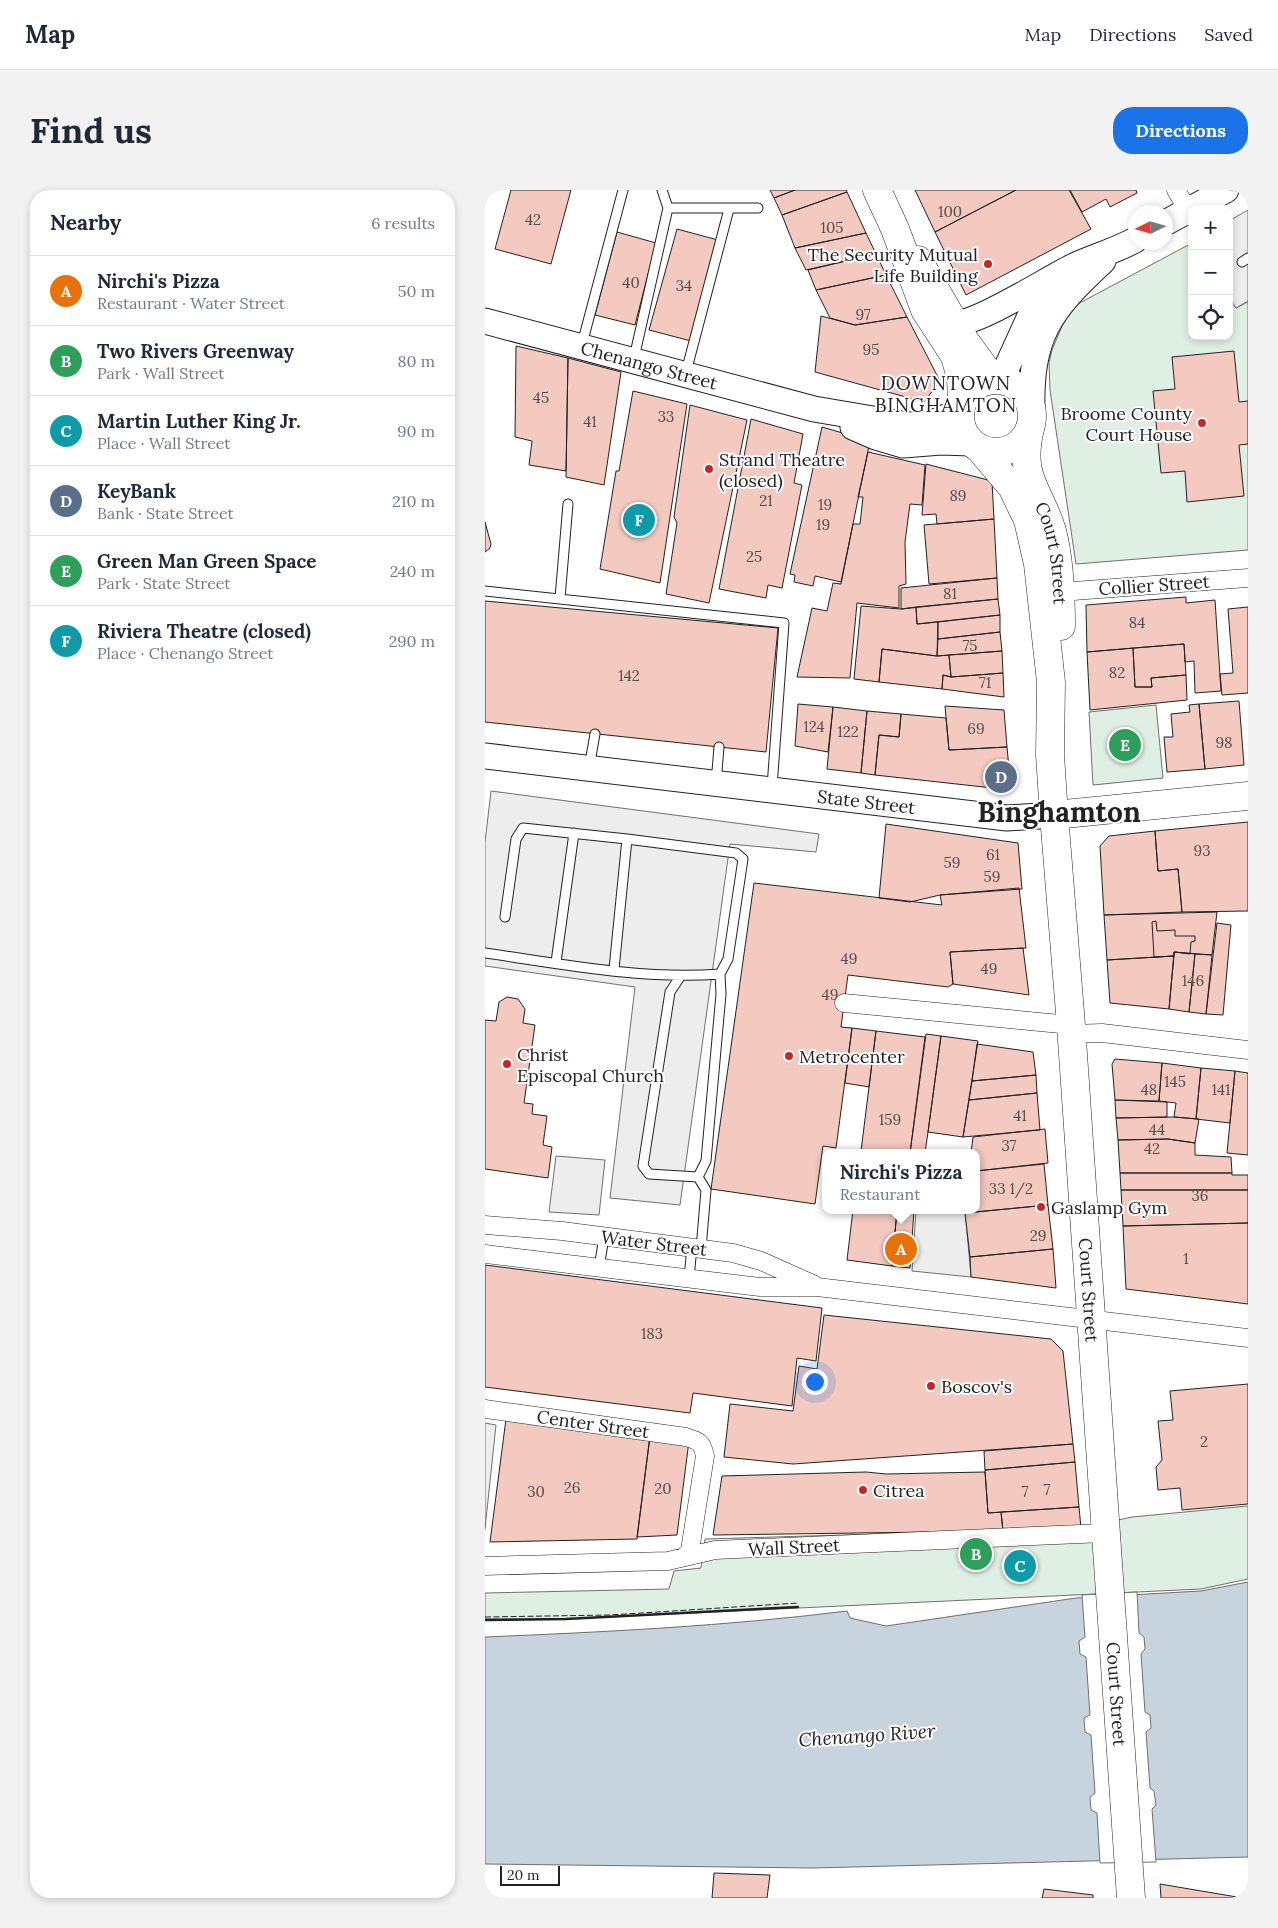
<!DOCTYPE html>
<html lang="en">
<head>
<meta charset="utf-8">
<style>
  body { margin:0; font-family:Lora,serif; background:#f2f2f3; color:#1f2937 }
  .controls { position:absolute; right:15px; top:15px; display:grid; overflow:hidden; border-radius:10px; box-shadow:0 2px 8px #0003 }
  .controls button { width:45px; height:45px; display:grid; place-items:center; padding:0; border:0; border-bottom:1px solid #e0e1e3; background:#fff; color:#1f2937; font:25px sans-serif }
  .compass { position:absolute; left:643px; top:15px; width:45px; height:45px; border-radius:50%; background:#fff; box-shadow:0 2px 8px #0003; rotate:265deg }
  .scale { position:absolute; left:15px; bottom:12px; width:60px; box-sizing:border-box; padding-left:5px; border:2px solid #222; border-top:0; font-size:14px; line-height:18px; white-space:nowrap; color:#222; -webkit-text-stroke:4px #fff; paint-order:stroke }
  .you { position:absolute; left:329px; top:1191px; width:18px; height:18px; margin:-12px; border:4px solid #fff; border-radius:50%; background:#1a73e8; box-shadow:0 0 0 8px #1a73e833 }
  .badge { display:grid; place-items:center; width:32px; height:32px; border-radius:50%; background:#1a73e8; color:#fff; font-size:16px; font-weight:700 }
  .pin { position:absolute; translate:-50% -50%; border:2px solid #fff; box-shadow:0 1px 5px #0006 }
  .popup { position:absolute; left:337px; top:959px; width:158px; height:65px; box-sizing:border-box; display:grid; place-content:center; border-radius:10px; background:#fff; filter:drop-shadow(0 1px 4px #0005); font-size:16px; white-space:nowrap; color:#747a83 }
  .popup b { font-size:19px; color:#1f2937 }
  .popup::after { content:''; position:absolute; left:50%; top:100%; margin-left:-10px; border:10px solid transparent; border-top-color:#fff }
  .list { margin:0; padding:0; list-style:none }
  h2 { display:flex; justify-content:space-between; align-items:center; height:65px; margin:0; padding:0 20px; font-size:21px }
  h2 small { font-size:16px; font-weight:400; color:#747a83 }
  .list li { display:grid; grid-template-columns:32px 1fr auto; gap:15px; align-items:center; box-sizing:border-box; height:70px; padding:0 20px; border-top:1px solid #e0e1e3 }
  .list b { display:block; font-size:19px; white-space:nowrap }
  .list p { margin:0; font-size:16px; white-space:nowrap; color:#747a83 }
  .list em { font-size:16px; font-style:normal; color:#747a83 }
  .icon { flex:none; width:28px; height:28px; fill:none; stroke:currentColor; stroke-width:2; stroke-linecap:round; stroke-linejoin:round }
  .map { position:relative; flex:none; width:763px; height:1708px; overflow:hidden; border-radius:20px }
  header { display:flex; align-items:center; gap:30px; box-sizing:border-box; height:70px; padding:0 25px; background:#fff; border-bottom:1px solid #e0e1e3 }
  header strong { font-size:24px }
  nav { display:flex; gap:28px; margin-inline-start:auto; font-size:18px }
  .intro { display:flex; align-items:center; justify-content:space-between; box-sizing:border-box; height:120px; padding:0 30px }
  h1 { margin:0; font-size:35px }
  .button { padding:12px 22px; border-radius:20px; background:#1a73e8; color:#fff; font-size:18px; font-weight:700 }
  main { display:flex; gap:30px; padding:0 30px }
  aside { flex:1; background:#fff; border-radius:20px; box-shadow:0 2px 8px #0003 }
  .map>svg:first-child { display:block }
  .green { fill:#e0efe3; stroke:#6f6f6f }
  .parking { fill:#ededed; stroke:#6f6f6f }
  .water { fill:#c7d3dd; stroke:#6f6f6f }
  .pier { fill:#fff; stroke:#6f6f6f }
  .building { fill:#f3c9c0; stroke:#222 }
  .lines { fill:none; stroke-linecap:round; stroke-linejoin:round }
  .lane-casing { stroke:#222; stroke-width:11 }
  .street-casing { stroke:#222; stroke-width:19 }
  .secondary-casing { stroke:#222; stroke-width:27 }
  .primary-casing { stroke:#222; stroke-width:29 }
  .lane { stroke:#fff; stroke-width:9 }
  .street { stroke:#fff; stroke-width:18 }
  .secondary { stroke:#fff; stroke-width:25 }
  .primary { stroke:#fff; stroke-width:28 }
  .fence { stroke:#222; stroke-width:1; stroke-dasharray:6 2.5; stroke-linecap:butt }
  .wall { stroke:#222; stroke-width:2.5 }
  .poi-dot { fill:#c62828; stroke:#fff; stroke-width:2 }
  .labels { text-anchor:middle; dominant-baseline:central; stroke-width:4; stroke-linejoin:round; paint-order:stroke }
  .number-label { font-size:15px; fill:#564c4a }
  .poi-label { font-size:18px; fill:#222; stroke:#fff; text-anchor:start }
  .street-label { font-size:18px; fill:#222; stroke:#fff }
  .neighbourhood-label { font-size:19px; letter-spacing:1px; fill:#222; stroke:#fff }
  .water-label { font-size:19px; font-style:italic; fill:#222; stroke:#fff }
  .town-label { font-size:28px; font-weight:bold; fill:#222; stroke:#fff }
</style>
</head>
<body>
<header>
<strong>Map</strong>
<nav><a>Map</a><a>Directions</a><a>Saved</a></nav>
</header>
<div class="intro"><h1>Find us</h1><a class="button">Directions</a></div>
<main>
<aside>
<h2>Nearby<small>6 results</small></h2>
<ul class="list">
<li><span class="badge" style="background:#e8710a">A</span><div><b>Nirchi's Pizza</b><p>Restaurant · Water Street</p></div><em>50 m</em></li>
<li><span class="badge" style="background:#2e9e5b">B</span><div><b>Two Rivers Greenway</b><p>Park · Wall Street</p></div><em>80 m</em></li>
<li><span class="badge" style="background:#0f9aa8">C</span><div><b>Martin Luther King Jr.</b><p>Place · Wall Street</p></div><em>90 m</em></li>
<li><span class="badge" style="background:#5c6f8a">D</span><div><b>KeyBank</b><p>Bank · State Street</p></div><em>210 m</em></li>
<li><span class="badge" style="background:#2e9e5b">E</span><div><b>Green Man Green Space</b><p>Park · State Street</p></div><em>240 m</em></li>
<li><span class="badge" style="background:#0f9aa8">F</span><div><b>Riviera Theatre (closed)</b><p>Place · Chenango Street</p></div><em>290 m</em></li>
</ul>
</aside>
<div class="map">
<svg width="763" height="1708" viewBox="0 0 763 1708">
  <rect width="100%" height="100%" fill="#fff"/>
  <!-- green -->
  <path class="green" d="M707,53V146H744V107L751,118L763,112V360L591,374L565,200L564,173L567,160L577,136L589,116Z
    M671,515L678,588L608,595L604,522Z
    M763,1316V1389L716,1399L81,1429H0V1403L184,1399L189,1381L216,1378L220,1349L596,1338L647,1327Z"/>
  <!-- parking -->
  <path class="parking" d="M763,20V111L751,118L744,107V31Z
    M6,601L334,644L331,662L245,654L195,1015L125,1008L150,797L0,776V652Z
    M71,966L120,970L114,1025L64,1022Z
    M431,1020H480L486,1087L427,1081Z
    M0,1233L11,1235L0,1339Z"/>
  <!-- water -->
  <path class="water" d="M763,1392V1667L327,1678L0,1674V1447C121,1442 242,1436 362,1421L365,1428L401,1436L591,1408L716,1401Z"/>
  <!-- pier -->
  <path class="pier" d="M652,1402L654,1443L659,1447L660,1459L656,1464L660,1522L665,1525L666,1538L661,1542L665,1598L669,1601L671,1615L667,1619L671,1672L615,1673L612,1623L606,1620L605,1607L610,1603L606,1545L600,1542L599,1528L605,1525L601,1467L595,1464L594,1451L600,1447L597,1405Z"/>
  <!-- building -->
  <path class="building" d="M26,0H86L66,74L10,59Z
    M285,0H310L289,8Z
    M310,0H361L362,2L297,25L289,8Z
    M430,0H531L450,42Z
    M531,0H584L606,39L481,105L450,42Z
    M585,0H651L652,3L625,17L621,9L597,22Z
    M362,2L381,43L310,58L297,25Z
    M192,39L233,50L206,151L164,140Z
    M132,42L171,53L150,135L110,125Z
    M381,43L391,64L321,80L310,58Z
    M391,64L401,85L331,100L323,80Z
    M401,85L422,127L370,135L345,128L331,100Z
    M336,126L370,135L422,127L455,191L439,212L330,182Z
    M31,156L83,168L81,281L44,275L47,251L30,247Z
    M749,161L754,212L763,211V254L754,255L759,306L702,312L700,281L676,283L668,201L690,199L687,167Z
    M83,168L136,182L119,295L81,287Z
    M148,201L202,214L175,393L115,379L131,281H134Z
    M205,215L262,230L224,413L181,404L192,333L189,327Z
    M266,229L318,244L309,293L317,295L297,398L283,395L281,408L234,399Z
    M337,237L385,251L356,392L330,386L328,396L309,392L310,385L305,384Z
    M383,262L440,275L437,315L425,314L420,352L421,394L414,396V418L372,413L365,488L312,487L327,418L342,421L348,393L356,394L368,334H375L378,307H373Z
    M441,274L507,291L509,329L452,334L451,324L437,325Z
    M509,329L512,388L444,394L439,335Z
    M0,332L6,354L5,358L0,362Z
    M512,388L513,409L416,419V398Z
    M701,407V413L730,410L736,501L710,503L709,471L700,472L699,454L602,462L601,415Z
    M513,409L515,425L432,434L431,417Z
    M0,411L293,438L281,562L0,532Z
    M376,416L416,419L431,417L432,434L453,432L452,466L397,459L394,492L369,489Z
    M763,417V503L737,505L735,484L748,483L743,419Z
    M515,425V442L453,449V432Z
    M515,442L517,461L452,466L453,449Z
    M699,454L701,485L666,488L667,497H650L648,458Z
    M648,458L650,497H667L666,488L701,485L702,510L605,520L602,462Z
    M397,459L452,466L464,465L466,487L458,485L457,499L394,492Z
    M517,461L518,483L466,487L464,465Z
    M518,483L519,507L457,499L458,485L466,487Z
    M754,511L759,575L720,579L714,514Z
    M313,514L348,517L343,562L310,556Z
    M714,514L720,579L682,582L679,547H688L686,524L705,522L704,515Z
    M460,516L519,520L522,557L464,560Z
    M348,517L382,521L376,583L342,579Z
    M382,521L416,524L414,547L394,545L390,585L376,583Z
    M416,524L461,528L464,560L522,557L526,600L390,585L394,545L414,547Z
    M763,632V721L697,722L693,679L673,681L670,641Z
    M401,634L533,653L537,699L455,705L425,712L394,708Z
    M670,641L673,681L693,679L697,722L619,725L615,656L624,646Z
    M269,693L457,715L455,705L534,698L541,758L465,762L468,794L463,797L363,785L356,837L367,838L351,958L338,956L330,1014L226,999Z
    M732,722L727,765L689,762V766L622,770L619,725Z
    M671,731L672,741L690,740V746H710V751L706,752L705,764L689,762V766L669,767L667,732Z
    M732,733L746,735L738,825L721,824Z
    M538,758L544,805L468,794L465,762Z
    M689,762L710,764L704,822L684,819Z
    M710,764L727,765L721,824L704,822Z
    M689,766L684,819L625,813L622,770Z
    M22,807L33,809L40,819L38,833L50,835L39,913L48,914L47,924L62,926L58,955L67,957L63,988L0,979V830L11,831L14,812Z
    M367,838L391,841L384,897L360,893Z
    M391,841L440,847L425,963L376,961Z
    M441,844L456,846L443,942L440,963H425Z
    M456,846L493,851L478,947L443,942Z
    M492,854L548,862L551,885L487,891Z
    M630,869L677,873L674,911L630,910L627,874Z
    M677,873L716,878L711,929L689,927L691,913L674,911Z
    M716,878L750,881L745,933L711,929Z
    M750,881L763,883V965L742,963Z
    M551,885L552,903L484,910L487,891Z
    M552,903L555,940L478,947L484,910Z
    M630,910L682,912V927L631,928Z
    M689,927L714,929L710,953L683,949L633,950L631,928Z
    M560,939L563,973L491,981V963H486L488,947Z
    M683,949L710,953V965L746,967L747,983H635L633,950Z
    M559,974L563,1015L480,1023V1020H491V981Z
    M635,983H747V985H763V1000H636Z
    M636,1000H763V1033L638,1036Z
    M563,1015L568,1059L485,1067L480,1023Z
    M368,1020H412L407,1076L362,1070Z
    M412,1020H429L425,1078L407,1076Z
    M763,1033V1114L641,1099L638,1036Z
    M568,1059L571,1098L486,1087L485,1067Z
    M0,1075L337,1118L331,1171L312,1168L307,1216L208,1203L205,1223L0,1197Z
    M339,1125L566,1149L578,1161L588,1254L308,1274L239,1267L245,1214L308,1221L314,1176L332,1179Z
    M763,1194V1314L697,1320L695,1298L673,1300L671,1277L677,1270L673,1231L688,1230L685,1201Z
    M21,1229L165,1246L152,1349L5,1352Z
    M165,1246L204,1251L192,1345L152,1347Z
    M588,1254L590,1272L500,1280L499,1261Z
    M590,1272L594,1317L503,1323L500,1280Z
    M381,1282L401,1284L500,1282L503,1323L516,1322L518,1341L228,1345L237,1286Z
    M594,1317L596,1338L518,1341L516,1322Z
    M229,1683L285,1685L282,1708H227Z
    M675,1694L752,1707V1708H676Z
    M559,1699L608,1705V1708H557Z"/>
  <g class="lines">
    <defs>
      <path id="lane" d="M183,18H273
        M757,72L763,68
        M97,154L138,0
        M149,168L183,18L177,0
        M201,182L244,19
        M0,401L299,433L287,597
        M75,408L83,314
        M104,578L110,544
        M231,593L234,557
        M20,727L31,649L38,638L142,649
        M0,763C77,774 157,790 235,784L243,769L258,669L251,663L142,649L129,779
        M71,772L89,643
        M195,787L185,802L158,976L164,984L213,987L221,971L236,804L235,784
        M213,987L221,1000L216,1059
        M114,1078L119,1047
        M204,1088L207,1057"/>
      <path id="street" d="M691,0L703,20
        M575,402L763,388
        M359,813L586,835
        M586,844L617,843L763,860
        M0,1035L77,1041L248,1063L276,1071L330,1095
        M0,1064L275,1097H332L763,1148
        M0,1219L201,1247C214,1251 217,1252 220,1266L205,1360L200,1366
        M0,1376L183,1371L230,1360L619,1343"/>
      <g id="secondary">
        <path d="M680,33L741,0"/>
        <path id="s1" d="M0,131L329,219L423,235L445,234L475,221"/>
        <path d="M470,133C492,135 565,87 591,75C611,66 630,61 650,50"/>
        <path d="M516,190L550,115L569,91"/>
        <path d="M547,222C545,146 564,121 618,71"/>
        <path d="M368,237L391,247L418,255L456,252L486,253"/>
        <path id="s2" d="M0,566L522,628L569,625"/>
      </g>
      <g id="primary">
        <path d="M392,0L410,39L440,120L470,166L476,188L477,212"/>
        <path d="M433,70L480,151L508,189"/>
        <circle cx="511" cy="226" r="36"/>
        <path id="s3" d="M545,238C533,289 554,298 567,341C575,371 576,405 576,436"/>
        <path id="s4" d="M494,258L527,297L543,330L553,374L566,492L565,565L569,625L586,835L646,1708"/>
        <path d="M569,625L763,606"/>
      </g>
    </defs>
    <!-- lane casing -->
    <use href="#lane" class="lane-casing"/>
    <!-- street casing -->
    <use href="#street" class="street-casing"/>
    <!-- secondary casing -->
    <use href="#secondary" class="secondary-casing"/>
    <!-- primary casing -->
    <use href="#primary" class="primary-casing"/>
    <!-- lane -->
    <use href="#lane" class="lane"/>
    <!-- street -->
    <use href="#street" class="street"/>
    <!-- secondary -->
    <use href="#secondary" class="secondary"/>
    <!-- primary -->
    <use href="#primary" class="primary"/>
    <!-- fence -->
    <path class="fence" d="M0,1427L125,1425L313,1413"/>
    <!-- wall -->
    <path class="wall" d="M0,1430L81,1429L313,1417"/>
  </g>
  <!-- markers -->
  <g class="poi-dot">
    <circle cx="503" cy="74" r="5"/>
    <circle cx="717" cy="233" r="5"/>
    <circle cx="224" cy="279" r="5"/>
    <circle cx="304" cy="866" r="5"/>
    <circle cx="22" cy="874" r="5"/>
    <circle cx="556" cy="1017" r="5"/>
    <circle cx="446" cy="1196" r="5"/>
    <circle cx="378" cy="1300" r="5"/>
  </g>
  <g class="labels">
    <!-- number labels -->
    <g class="number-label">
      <text x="465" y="21">100</text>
      <text x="48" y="29">42</text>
      <text x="347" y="37">105</text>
      <text x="146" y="92">40</text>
      <text x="199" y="95">34</text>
      <text x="378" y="124">97</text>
      <text x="386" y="159">95</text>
      <text x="56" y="207">45</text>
      <text x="181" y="226">33</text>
      <text x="105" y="231">41</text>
      <text x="473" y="305">89</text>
      <text x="281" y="310">21</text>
      <text x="340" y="314">19</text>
      <text x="338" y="334">19</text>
      <text x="269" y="366">25</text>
      <text x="465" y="403">81</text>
      <text x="652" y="432">84</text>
      <text x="485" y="455">75</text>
      <text x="632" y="482">82</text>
      <text x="144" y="485">142</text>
      <text x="500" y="492">71</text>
      <text x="329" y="536">124</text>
      <text x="491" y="538">69</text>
      <text x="363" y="541">122</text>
      <text x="739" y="552">98</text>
      <text x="717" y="660">93</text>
      <text x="508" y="664">61</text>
      <text x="467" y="672">59</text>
      <text x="507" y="686">59</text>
      <text x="364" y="768">49</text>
      <text x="504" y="778">49</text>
      <text x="708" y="790">146</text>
      <text x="345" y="804">49</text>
      <text x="690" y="891">145</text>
      <text x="664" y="899">48</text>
      <text x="736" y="899">141</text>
      <text x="535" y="925">41</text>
      <text x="405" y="929">159</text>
      <text x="672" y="939">44</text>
      <text x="524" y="955">37</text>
      <text x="667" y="958">42</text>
      <text x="526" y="998">33 1/2</text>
      <text x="715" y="1005">36</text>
      <text x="553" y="1045">29</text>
      <text x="701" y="1068">1</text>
      <text x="167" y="1143">183</text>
      <text x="719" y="1251">2</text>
      <text x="87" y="1297">26</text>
      <text x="178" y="1298">20</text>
      <text x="562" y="1299">7</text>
      <text x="51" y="1301">30</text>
      <text x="540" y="1301">7</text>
    </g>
    <!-- poi labels -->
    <g class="poi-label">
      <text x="493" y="64" text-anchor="end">The Security Mutual<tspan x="493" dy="21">Life Building</tspan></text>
      <text x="707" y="223" text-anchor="end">Broome County<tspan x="707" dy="21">Court House</tspan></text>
      <text x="234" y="269">Strand Theatre<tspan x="234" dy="21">(closed)</tspan></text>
      <text x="32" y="864">Christ<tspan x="32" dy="21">Episcopal Church</tspan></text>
      <text x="314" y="866">Metrocenter</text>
      <text x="566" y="1017">Gaslamp Gym</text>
      <text x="456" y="1196">Boscov's</text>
      <text x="388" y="1300">Citrea</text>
    </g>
    <!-- street labels -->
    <g class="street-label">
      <text stroke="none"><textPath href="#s1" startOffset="170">Chenango Street</textPath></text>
      <text stroke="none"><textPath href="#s3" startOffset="130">Court Street</textPath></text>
      <text transform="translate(669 395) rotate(-4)">Collier Street</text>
      <text stroke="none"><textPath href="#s2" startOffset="384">State Street</textPath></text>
      <text transform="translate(169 1053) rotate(7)">Water Street</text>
      <text stroke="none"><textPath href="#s4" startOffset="861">Court Street</textPath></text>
      <text transform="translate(108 1234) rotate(8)">Center Street</text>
      <text transform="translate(309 1357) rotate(-3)">Wall Street</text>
      <text stroke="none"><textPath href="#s4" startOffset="1266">Court Street</textPath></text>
    </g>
    <!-- neighbourhood labels -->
    <g class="neighbourhood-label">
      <text x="461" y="193">DOWNTOWN<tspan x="461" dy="22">BINGHAMTON</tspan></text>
    </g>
    <!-- water labels -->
    <g class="water-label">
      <text transform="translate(382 1545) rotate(-4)">Chenango River</text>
    </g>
    <!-- town labels -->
    <g class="town-label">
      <text x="574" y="622">Binghamton</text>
    </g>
  </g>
</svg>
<div class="controls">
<button>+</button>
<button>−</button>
<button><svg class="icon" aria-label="locate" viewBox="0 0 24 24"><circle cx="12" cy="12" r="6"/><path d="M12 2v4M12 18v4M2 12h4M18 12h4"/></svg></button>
</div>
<svg class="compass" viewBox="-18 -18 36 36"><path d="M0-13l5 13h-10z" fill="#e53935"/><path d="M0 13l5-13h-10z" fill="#747a83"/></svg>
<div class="scale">20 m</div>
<div class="you"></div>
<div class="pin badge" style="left:416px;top:1059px;background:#e8710a">A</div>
<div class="popup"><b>Nirchi's Pizza</b>Restaurant</div>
<div class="pin badge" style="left:491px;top:1364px;background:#2e9e5b">B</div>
<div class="pin badge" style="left:535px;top:1376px;background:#0f9aa8">C</div>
<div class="pin badge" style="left:516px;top:587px;background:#5c6f8a">D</div>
<div class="pin badge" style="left:640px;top:555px;background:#2e9e5b">E</div>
<div class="pin badge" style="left:154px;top:330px;background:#0f9aa8">F</div>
</div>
</main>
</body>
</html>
